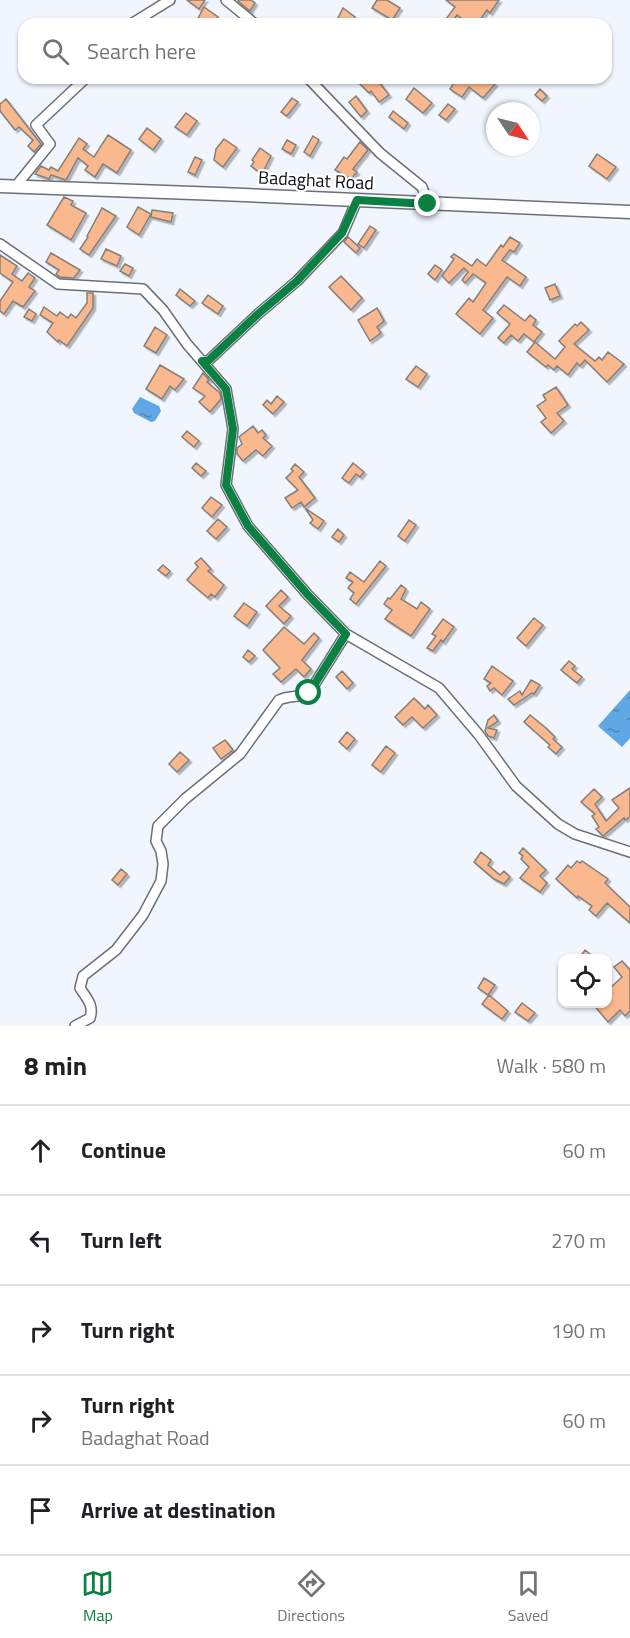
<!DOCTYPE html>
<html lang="en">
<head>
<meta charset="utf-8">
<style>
  body { margin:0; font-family:"Titillium Web",sans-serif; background:#f2f2f2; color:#202124 }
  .controls { position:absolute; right:18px; bottom:18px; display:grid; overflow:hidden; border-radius:12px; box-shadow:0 2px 4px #0004 }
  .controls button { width:54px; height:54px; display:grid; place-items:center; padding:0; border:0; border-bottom:2px solid #e0e0e0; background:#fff; color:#202124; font:30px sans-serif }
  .compass { position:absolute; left:486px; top:102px; width:54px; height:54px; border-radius:50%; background:#fff; box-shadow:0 2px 4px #0004; rotate:125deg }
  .stop { position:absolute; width:18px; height:18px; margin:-14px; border:4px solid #0b8043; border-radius:50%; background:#fff }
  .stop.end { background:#0b8043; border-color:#fff; box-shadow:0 2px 6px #0008 }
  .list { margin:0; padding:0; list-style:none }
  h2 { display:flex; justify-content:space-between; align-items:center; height:78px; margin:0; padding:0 24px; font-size:26px }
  h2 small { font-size:20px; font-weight:400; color:#757577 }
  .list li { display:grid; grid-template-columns:39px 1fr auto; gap:18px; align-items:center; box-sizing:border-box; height:90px; padding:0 24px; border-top:2px solid #e0e0e0 }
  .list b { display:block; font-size:22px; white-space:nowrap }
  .list p { margin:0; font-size:20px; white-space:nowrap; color:#757577 }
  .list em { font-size:20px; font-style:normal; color:#757577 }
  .icon { flex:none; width:33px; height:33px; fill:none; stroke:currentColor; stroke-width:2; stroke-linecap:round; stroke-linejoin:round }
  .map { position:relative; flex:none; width:630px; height:1026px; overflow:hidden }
  .search { position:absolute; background:#fff; box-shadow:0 2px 4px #0004; left:18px; right:18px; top:18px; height:66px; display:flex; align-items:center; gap:15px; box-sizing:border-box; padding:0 21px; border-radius:18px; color:#757577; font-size:22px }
  .sheet { height:528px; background:#fff }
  nav { display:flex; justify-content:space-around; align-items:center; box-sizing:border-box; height:84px; border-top:2px solid #e0e0e0; background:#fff; font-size:16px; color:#757577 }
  nav a { display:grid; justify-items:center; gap:3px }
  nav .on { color:#0b8043 }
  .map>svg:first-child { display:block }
  .water { fill:url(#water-ripples) }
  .building { fill:#fab88f; stroke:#867e78; stroke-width:1.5; filter:url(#shadow) }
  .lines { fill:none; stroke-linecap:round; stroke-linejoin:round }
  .street-casing { stroke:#6b7078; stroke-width:12 }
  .secondary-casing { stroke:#6b7078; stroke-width:15 }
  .street { stroke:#fff; stroke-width:9 }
  .secondary { stroke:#fff; stroke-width:12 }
  .route { stroke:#0b8043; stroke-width:8 }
  .labels { text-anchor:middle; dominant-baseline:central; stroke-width:4.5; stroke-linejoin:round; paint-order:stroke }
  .street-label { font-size:18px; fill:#0b0c0f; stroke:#fff }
</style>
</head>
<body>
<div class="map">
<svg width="630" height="1026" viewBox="0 0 630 1026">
  <defs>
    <pattern id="water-ripples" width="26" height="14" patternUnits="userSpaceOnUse" patternTransform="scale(1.5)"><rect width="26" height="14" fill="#60a7e6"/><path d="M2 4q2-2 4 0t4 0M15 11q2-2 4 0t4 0" fill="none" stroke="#4d86b9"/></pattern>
    <filter id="shadow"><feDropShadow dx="2.5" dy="2.5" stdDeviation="0" flood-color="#0004"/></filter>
  </defs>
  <rect width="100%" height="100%" fill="#f0f5fe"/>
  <!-- water -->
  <path class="water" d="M140,397L159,406L161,411L155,421L151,422L134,413L132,409Z
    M630,690V738L622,747L598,726Z"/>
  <!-- building -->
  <path class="building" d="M187,0H205L199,9Z
    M239,0H251L255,3L250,11L238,1Z
    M377,0H387L400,8L392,20L372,8Z
    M446,0H499L490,13L487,10L477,24H469L457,15L451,23L446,19L455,7Z
    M204,7L218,17L212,24H200L196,22Z
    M343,8L355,17L353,20L358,24L336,22Z
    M354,78H376L389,95L379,102L371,91L369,93Z
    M448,78H487L495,84L483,98L469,87L462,97L450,89L454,83Z
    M414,88L432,103L423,113L406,99Z
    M540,89L547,96L542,101L535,95Z
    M356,96L367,111L361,117L349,102Z
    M292,98L298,102L287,116L281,112Z
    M6,99L41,144L34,152L28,146L33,140L19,127L15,130L0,111V104Z
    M448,104L455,109L446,120L439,115Z
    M393,111L408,123L404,129L389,117Z
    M186,113L197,121L187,135L175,127Z
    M147,128L161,139L153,150L139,139Z
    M108,135L131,150L117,173L103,164L95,177L85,170L88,166L78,158L66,180L51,175L49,179L35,174L41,166L49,170L51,167L58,171L79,138L87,144L83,149L94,157Z
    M313,136L319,140L310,156L304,152Z
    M224,139L237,148L223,167L214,160L216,149Z
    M287,140L296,145L291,154L282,149Z
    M360,142L368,150L353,169L357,172L351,179L335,170L344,157L347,159Z
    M260,148L271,156L262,174L251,166L254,162L252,160Z
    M597,154L616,167L607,179L589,166Z
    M195,157L202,160L195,175L188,172Z
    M64,197L73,201L71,205L86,213L71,240L47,225Z
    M138,207L151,214L139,235L127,227Z
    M102,208L116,216L89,255L80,249L88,237L87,236Z
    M152,210L173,213L171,222L151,217Z
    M370,226L376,230L364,248L358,244Z
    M348,237L360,248L356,253L344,242Z
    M510,237L520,243L514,252L510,250L502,260L526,277L520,286L507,277L483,310L493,318L480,334L456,314L469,298L473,302L486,283L473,274L465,283L462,280L468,272L464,268L449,283L442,276L454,259L451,257L454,254L472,266L477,259L486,266L501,245L503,247Z
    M106,249L121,256L117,266L101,259Z
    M51,253L80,270L74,278L60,277L56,274L59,270L46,262Z
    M0,255L17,266L12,274L22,281L28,273L35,278L29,287L35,291L23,307L13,301L4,314L0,311V301L13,282L0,273Z
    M125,264L133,268L129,276L120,271Z
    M435,265L442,270L435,280L428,274Z
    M341,276L362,298L351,310L329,287Z
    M555,284L560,296L550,300L545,288Z
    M180,289L195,301L190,306L176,295Z
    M87,293H93V308L67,346L59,340L58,342L47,332L53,323L40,315L44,307L57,316L60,312L68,318L71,314L76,318L87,303Z
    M208,295L223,306L218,314L202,303Z
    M504,305L525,321L530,315L536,320L533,325L542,332L534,342L524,334L518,341L511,335L504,343L498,338L510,324L497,313Z
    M377,308L384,321L377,327L381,333L370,341L358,320Z
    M29,309L36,314L32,321L24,317Z
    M581,322L589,330L574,344L595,361L599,357L602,360L608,352L624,364L607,382L585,360L580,366L577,363L568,375L557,366L554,370L548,365L546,367L527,352L535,342L555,359L565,347L559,341L575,324L577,326Z
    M155,327L167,335L156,353L144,346Z
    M160,365L184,379L175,390L170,386L162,399L146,389Z
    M416,366L427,374L418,387L406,379Z
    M203,373L209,380L207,382L220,393L221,399L210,412L199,402L205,396L193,388Z
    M556,387L568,405L557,413L564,421L551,433L541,422L546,418L537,406L546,400L543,395Z
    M277,396L284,402L273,414L263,405L267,400L271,404Z
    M253,426L258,433L262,430L266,435L263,438L272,446L263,456L256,450L243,461L237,454V448L242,444L239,437Z
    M187,431L199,441L194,447L182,437Z
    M196,463L206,471L201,476L192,468Z
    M353,463L364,472L360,477L356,474L349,483L342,478Z
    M295,464L304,472L299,477L315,498L304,507L301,502L292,508L285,498L298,490L286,478L293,471L291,469Z
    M211,497L222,505L212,517L202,508Z
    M305,508L324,521L318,529L310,523L313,520Z
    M218,519L227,527L216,539L207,531Z
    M409,520L416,525L405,541L398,536Z
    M338,529L344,535L339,542L332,537Z
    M201,558L211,569L208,571L224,585L215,597L211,594L208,598L187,580L198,567L195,563Z
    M380,561L386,566L356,604L350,599L354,593L348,588L353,582L346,578L350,572L364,582Z
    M163,565L170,571L166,576L158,570Z
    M401,585L406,589L401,599L417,609L421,602L430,609L411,636L385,619L392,610L384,604L388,598L390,599Z
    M281,590L288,597L279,606L291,616L284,624L266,606Z
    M244,603L257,612L247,626L234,616Z
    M534,618L543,625L526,646L517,638Z
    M443,619L454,627L443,642L441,640L433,651L427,648L436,636L432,634Z
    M284,627L304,644L314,633L319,638L302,660L311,669L304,677L296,669L281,682L273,674L280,668L263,650Z
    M248,650L255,656L249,662L243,657Z
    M569,661L575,666L572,669L582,677L577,683L561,670Z
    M492,666L513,681L502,695L494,688L490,691L487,686L491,683L484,679Z
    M342,671L353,683L347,689L336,677Z
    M531,680L540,685L534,694L532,693L514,705L508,699L520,691L522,695Z
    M414,698L425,709L428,705L437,715L423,728L412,717L403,725L395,717Z
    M494,715L498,721L488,728L497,730L494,738L488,736L485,731L488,720Z
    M530,715L546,728L555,737L553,739L562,747L556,754L548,747L550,745L524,722Z
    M347,732L355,739L347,749L339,742Z
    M225,740L233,750L221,759L213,748Z
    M386,746L395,753L381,772L372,765Z
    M180,752L189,760L177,772L169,764Z
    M630,788V817L625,820L624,818L603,836L596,829L599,827L592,816L595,814L581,802L594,789L602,797L595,804L606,821L619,808L612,800Z
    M523,848L546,870L540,876L547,883L540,892L520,878L529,867L521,859L523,856L519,853Z
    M481,852L491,860L488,865L500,875L504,871L510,877L504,884L494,879L474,862Z
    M577,861L580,863L582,861L608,879L605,883L630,907V923L607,903L596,916L589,910L592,906L578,896L577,898L556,879L568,865L571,868Z
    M121,869L127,874L118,885L112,880Z
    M585,950L595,958H579Z
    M622,961L630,970V1011L625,1016L620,1010L608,1022L593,1004H608V990L622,977L614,967Z
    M484,978L495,985L488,995L478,988Z
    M489,995L508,1011L502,1019L482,1004Z
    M522,1003L535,1013L528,1021L515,1012Z"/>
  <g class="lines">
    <defs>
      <path id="street" d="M226,0L255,24
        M131,24L170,0
        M308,78L380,153L422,187L428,203
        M15,187L50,144L36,125L86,78
        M0,244L58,284L143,289L163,310L187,344L226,389L233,429L226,485L248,526L308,595L346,634L439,688L479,735L516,786L558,824L575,834L630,852
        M202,361H208L258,314L297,281L343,233L357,200
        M75,1026L90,1018C94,1005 87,999 80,988L83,976L116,950L143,915L161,881L163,864L161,851L156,841L158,826L185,799L240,754L279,700C289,695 299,698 309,693L346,634"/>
      <path id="secondary" d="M0,186L220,194L630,212"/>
    </defs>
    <!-- street casing -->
    <use href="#street" class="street-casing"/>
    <!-- secondary casing -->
    <use href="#secondary" class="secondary-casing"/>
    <!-- street -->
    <use href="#street" class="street"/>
    <!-- secondary -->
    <use href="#secondary" class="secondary"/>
  </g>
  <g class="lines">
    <!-- route -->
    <path class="route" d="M309,693L346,634L308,595L248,526L226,485L233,429L226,389L202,361H208L258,314L297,281L342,233L357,200L428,204"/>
  </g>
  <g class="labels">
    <!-- street labels -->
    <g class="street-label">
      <text transform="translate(316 180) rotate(3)">Badaghat Road</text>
    </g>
  </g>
</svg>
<div class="controls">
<button><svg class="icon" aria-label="locate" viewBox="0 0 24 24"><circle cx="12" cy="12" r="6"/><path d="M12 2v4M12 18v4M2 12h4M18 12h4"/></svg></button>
</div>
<svg class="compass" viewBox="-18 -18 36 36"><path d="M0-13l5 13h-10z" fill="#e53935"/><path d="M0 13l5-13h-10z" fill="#757577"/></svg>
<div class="stop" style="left:309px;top:693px"></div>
<div class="stop end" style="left:428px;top:204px"></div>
<div class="search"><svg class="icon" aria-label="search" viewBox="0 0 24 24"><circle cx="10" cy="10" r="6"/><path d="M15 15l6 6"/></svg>Search here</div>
</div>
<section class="sheet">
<h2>8 min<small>Walk · 580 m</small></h2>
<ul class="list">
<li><svg class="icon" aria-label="ahead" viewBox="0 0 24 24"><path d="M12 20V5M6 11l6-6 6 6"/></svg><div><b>Continue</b></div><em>60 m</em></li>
<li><svg class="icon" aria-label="left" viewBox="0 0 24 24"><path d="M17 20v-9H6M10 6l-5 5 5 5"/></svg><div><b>Turn left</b></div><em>270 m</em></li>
<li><svg class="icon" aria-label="right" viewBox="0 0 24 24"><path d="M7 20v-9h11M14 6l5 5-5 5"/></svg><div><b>Turn right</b></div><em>190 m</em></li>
<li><svg class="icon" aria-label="right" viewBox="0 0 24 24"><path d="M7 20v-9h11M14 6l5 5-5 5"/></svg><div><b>Turn right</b><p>Badaghat Road</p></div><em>60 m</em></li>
<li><svg class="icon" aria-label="arrive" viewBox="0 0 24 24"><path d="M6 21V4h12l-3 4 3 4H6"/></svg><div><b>Arrive at destination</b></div></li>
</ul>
</section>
<nav>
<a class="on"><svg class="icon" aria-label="map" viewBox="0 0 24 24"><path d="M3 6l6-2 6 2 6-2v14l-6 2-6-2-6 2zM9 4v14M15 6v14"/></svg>Map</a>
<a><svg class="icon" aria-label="directions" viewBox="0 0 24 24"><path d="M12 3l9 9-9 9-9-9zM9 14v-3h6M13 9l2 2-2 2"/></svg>Directions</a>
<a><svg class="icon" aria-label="saved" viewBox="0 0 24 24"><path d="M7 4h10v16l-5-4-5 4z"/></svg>Saved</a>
</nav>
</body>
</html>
